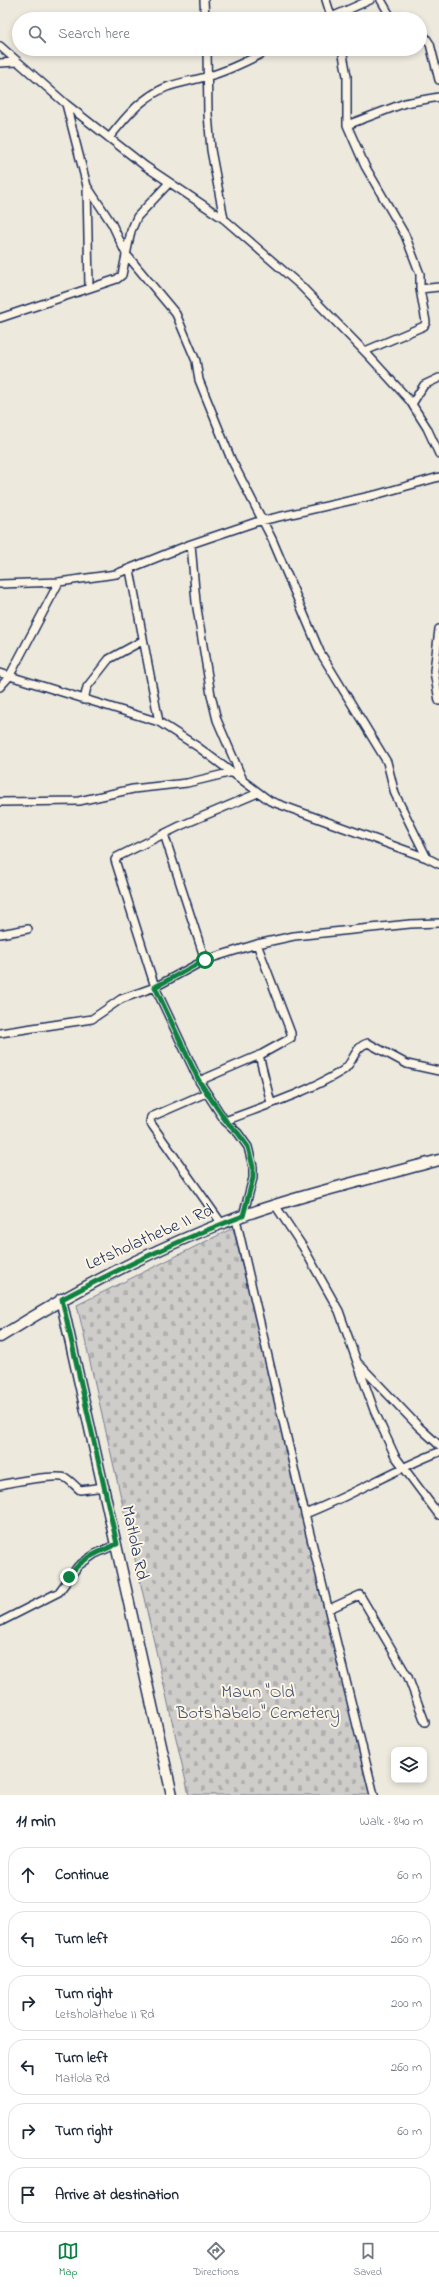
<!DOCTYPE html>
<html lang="en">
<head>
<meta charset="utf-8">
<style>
  body { margin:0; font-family:"Indie Flower",sans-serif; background:#f6f6f7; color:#1f2937 }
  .controls { position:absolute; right:12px; bottom:12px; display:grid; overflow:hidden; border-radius:8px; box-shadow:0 2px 6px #0003 }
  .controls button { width:36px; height:36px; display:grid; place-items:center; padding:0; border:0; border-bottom:1px solid #e0e1e3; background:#fff; color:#1f2937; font:20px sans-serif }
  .stop { position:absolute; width:12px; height:12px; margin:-9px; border:3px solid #0b8043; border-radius:50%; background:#fff }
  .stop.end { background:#0b8043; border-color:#fff; box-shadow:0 1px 4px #0008 }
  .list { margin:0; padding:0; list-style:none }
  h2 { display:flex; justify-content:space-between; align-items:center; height:52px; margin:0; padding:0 16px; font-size:17px }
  h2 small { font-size:13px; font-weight:400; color:#747a83 }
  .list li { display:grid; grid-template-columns:26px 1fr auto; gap:12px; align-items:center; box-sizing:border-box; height:56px; margin:0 8px 8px; padding:0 8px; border:1px solid #e0e1e3; border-radius:16px }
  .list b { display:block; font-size:15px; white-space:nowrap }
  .list p { margin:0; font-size:13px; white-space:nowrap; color:#747a83 }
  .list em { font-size:13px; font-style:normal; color:#747a83 }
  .icon { flex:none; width:22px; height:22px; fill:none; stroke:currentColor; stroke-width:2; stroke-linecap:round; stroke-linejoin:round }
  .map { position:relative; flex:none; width:439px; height:1795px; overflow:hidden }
  .search { position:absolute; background:#fff; box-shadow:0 2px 6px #0003; left:12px; right:12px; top:12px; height:44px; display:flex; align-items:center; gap:10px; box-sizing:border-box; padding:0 14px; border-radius:22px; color:#747a83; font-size:15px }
  .sheet { height:436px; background:#fff }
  nav { display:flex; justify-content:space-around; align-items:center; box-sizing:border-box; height:56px; border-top:1px solid #e0e1e3; background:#fff; font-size:11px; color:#747a83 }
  nav a { display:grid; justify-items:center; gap:2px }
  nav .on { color:#0b8043 }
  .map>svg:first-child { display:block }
  .cemetery { fill:url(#cemetery-stones); stroke:#757e94 }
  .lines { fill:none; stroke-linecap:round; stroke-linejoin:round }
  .street-casing { stroke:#1b2f5e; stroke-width:10 }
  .secondary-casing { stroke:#1b2f5e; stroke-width:13 }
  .street { stroke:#fcf5e5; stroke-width:7 }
  .secondary { stroke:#fcf5e5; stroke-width:10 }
  .route { stroke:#0b8043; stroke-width:5 }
  .labels { text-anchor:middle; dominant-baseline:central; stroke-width:4; stroke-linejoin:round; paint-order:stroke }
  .street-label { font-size:18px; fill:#1b2f5e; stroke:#fcf5e5 }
  .park-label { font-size:18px; fill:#485679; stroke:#fcf5e5 }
</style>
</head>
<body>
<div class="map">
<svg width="439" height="1795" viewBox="0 0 439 1795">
  <defs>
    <pattern id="cemetery-stones" width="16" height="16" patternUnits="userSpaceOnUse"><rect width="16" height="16" fill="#cfcdca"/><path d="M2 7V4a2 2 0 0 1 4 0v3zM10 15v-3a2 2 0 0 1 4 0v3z" fill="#b1b0b0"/></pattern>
  </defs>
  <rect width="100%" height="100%" fill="#eee9dd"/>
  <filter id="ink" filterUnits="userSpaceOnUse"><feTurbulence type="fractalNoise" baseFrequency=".025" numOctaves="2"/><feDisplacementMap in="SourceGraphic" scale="8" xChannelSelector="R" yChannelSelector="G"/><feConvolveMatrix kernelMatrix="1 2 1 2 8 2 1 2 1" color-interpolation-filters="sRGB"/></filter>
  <g filter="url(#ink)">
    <!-- cemetery -->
    <path class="cemetery" d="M233,1228L371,1795H189L77,1305Z"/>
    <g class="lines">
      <defs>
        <path id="street" d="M204,0L205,19
          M326,0L332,19
          M381,0L392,19
          M327,19L370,0
          M420,29L430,44L439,80
          M0,46L66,104L145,166L224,219L301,286L369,356L410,401L427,428L439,454
          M207,49L208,114L211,150L224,219
          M342,49L347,76V125L365,166L405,235L420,274V289L426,322L424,326L365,351
          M0,63L17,62
          M66,104L87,186L112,224L126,254L176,314L196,361L199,380L231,459L272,539L320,652L387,762L395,794L427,858
          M347,125L405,103L439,97
          M109,138C119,126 129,112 142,102C167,82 181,84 209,76C231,70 251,59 271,49
          M87,186L89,287
          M420,289L439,287
          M0,318L117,279L122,275L131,231L137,217L169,183
          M412,404L424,385L439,378
          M191,544L196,602L211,695L217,720L242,778
          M130,570L159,722
          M0,584L59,582L116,574L191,544L256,522L375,495L439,477
          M439,629L434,671L439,701
          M0,673L159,722L198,747L270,801L427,858L439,864
          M0,687L9,677L59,582
          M84,700L87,687L109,659L142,641
          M258,793L180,826L117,857L115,860L155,987L205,960L257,944L294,936L410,924L439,923
          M0,802L79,801L133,789L187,783L233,772
          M164,834L205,960
          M0,934L28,929
          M0,1033L92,1019L121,999L155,987L199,1081L225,1121L238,1133L248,1147L253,1167V1178L243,1216
          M259,1055L271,1103
          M199,1081L262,1054L291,1038V1033L257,944
          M206,1093L151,1117L150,1122L222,1224
          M225,1121C264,1106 306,1093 342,1071C354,1064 353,1047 368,1043L407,1064L439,1071
          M275,1205L303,1247L339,1311L374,1410L395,1456L439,1515
          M236,1219L297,1481L374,1795
          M359,1364L419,1427L439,1445
          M0,1485C12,1482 56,1474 66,1478C71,1481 76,1487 80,1490L105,1487
          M305,1514C351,1496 393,1470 439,1452
          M329,1609L360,1595L408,1677L425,1722
          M0,1622L59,1592L78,1566L95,1554L117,1544"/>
        <path id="secondary" d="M61,1299L172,1795
          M0,1337C86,1283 178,1235 275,1205C329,1188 385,1175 439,1160"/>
      </defs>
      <!-- street casing -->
      <use href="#street" class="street-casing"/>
      <!-- secondary casing -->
      <use href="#secondary" class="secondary-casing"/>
      <!-- street -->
      <use href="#street" class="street"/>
      <!-- secondary -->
      <use href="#secondary" class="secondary"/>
    </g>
  </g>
  <g class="lines" filter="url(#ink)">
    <!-- route -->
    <path class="route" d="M69,1577C79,1559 99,1552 117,1544L62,1299C120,1268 181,1239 243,1216L253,1178V1167L248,1147L238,1133L226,1121L199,1081L155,987L205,960"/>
  </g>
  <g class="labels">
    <!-- street labels -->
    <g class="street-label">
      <text transform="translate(150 1238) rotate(-24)">Letsholathebe II Rd</text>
      <text transform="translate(134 1543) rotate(78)">Matlola Rd</text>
    </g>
    <!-- park labels -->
    <g class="park-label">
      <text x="258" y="1693">Maun "Old<tspan x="258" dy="21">Botshabelo" Cemetery</tspan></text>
    </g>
  </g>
</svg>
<div class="controls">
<button><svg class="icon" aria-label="layers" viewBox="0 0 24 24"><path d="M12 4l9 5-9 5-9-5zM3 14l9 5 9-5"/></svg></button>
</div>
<div class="stop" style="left:205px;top:960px"></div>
<div class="stop end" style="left:69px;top:1577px"></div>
<div class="search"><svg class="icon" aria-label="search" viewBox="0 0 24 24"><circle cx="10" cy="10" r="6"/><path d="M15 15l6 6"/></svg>Search here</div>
</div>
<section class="sheet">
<h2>11 min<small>Walk · 840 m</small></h2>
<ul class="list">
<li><svg class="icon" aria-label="ahead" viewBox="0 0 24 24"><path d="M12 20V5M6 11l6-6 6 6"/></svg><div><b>Continue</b></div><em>60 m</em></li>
<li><svg class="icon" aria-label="left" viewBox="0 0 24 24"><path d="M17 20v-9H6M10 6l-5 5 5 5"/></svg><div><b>Turn left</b></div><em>260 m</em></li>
<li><svg class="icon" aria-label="right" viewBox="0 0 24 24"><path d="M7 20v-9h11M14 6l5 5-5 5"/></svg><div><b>Turn right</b><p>Letsholathebe II Rd</p></div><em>200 m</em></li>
<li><svg class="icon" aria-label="left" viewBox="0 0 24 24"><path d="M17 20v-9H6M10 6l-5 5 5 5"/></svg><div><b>Turn left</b><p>Matlola Rd</p></div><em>260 m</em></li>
<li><svg class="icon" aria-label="right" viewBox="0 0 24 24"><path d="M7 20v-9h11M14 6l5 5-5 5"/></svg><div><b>Turn right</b></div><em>60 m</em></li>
<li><svg class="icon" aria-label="arrive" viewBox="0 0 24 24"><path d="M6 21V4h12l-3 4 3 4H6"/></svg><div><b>Arrive at destination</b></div></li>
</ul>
</section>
<nav>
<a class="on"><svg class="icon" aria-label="map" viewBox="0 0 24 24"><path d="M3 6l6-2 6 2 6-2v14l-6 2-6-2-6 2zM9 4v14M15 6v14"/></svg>Map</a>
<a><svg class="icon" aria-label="directions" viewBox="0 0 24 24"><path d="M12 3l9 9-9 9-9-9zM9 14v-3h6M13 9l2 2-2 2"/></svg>Directions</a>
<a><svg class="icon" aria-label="saved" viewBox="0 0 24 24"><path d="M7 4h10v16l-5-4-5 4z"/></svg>Saved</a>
</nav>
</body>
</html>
